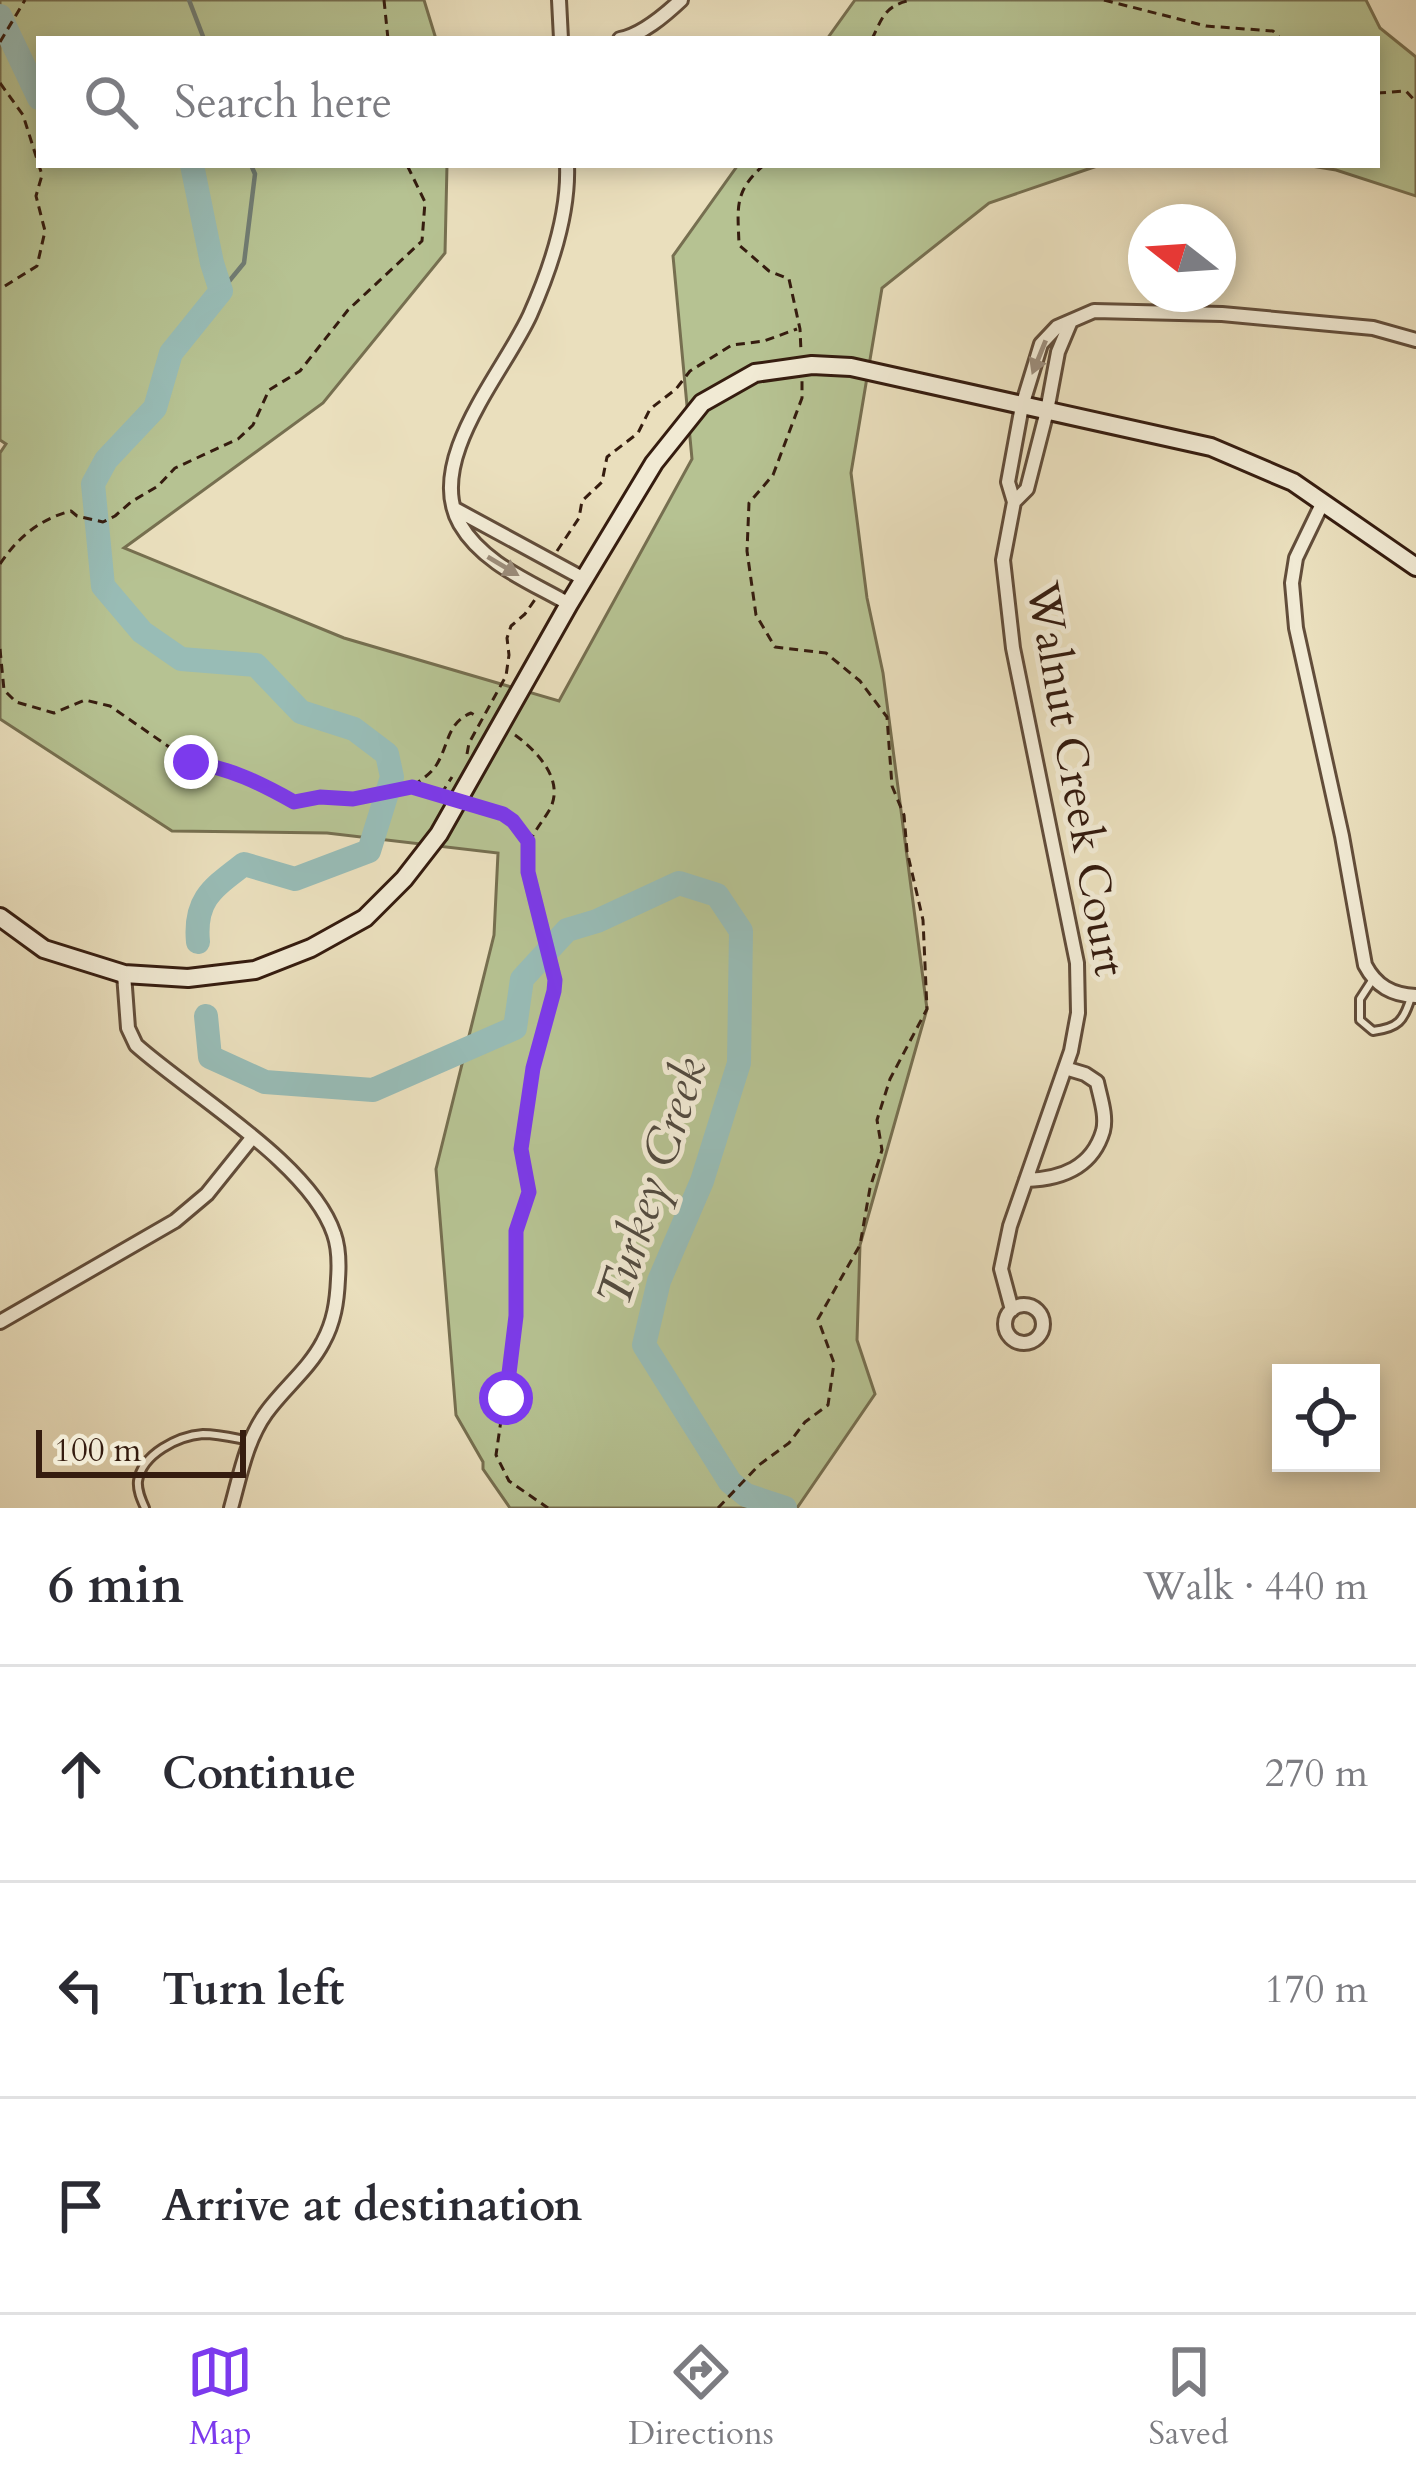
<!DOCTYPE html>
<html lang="en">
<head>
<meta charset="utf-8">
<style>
  body { margin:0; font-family:Cardo,serif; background:#f2f2f3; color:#2b2b33 }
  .controls { position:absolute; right:36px; bottom:36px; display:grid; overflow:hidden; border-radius:0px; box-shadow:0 6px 18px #0003 }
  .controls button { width:108px; height:108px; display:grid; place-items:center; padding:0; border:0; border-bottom:3px solid #e1e1e2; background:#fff; color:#2b2b33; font:60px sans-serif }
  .compass { position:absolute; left:1128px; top:204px; width:108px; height:108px; border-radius:50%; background:#fff; box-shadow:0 6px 18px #0003; rotate:287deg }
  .scale { position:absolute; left:36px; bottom:30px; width:210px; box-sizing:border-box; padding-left:12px; border:6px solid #351c0f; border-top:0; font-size:33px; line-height:42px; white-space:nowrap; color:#351c0f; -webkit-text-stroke:9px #f1ead4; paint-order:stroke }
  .stop { position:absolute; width:36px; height:36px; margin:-27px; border:9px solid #7c3aed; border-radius:50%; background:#fff }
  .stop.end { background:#7c3aed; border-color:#fff; box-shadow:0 3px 12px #0008 }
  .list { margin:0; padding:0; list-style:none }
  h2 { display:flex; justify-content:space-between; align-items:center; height:156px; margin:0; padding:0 48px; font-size:51px }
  h2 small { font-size:39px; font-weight:400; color:#7c7c81 }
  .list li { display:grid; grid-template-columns:78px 1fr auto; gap:36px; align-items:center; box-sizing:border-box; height:216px; padding:0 48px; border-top:3px solid #e1e1e2 }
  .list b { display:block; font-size:45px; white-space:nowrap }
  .list em { font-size:39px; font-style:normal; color:#7c7c81 }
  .icon { flex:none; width:66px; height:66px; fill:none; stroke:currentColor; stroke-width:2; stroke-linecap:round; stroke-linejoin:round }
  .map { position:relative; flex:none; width:1416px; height:1508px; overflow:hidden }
  .search { position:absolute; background:#fff; box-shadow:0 6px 18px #0003; left:36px; right:36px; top:36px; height:132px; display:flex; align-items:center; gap:30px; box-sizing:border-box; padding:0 42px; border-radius:0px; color:#7c7c81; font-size:45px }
  .sheet { height:804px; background:#fff }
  nav { display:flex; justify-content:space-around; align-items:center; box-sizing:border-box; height:168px; border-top:3px solid #e1e1e2; background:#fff; font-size:33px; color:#7c7c81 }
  nav a { display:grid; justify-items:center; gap:6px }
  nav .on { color:#7c3aed }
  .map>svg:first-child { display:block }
  .green { fill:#b6c292; stroke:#766f50; stroke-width:3 }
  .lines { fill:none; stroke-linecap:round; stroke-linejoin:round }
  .stream { stroke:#707c73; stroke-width:4.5 }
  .river { stroke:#98bcb6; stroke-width:24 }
  .lane-casing { stroke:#624d3a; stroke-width:12 }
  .street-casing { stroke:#624d3a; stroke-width:18 }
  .secondary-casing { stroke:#351c0f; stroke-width:22 }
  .path { stroke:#351c0f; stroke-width:3; stroke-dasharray:9 6; stroke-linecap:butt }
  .lane { stroke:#f1ead4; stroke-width:6 }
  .street { stroke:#f1ead4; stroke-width:12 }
  .secondary { stroke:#f1ead4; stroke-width:16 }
  .oneway { fill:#9c8d7b }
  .route { stroke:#7c3aed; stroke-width:15 }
  .labels { text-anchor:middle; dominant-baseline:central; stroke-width:10; stroke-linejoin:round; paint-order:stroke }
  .street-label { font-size:45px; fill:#351c0f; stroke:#f1ead4 }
  .water-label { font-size:48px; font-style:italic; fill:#534c41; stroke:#f1ead4 }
</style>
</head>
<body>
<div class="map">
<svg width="1416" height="1508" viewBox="0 0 1416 1508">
  <rect width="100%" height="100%" fill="#eadfbd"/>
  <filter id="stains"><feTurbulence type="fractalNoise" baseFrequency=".00167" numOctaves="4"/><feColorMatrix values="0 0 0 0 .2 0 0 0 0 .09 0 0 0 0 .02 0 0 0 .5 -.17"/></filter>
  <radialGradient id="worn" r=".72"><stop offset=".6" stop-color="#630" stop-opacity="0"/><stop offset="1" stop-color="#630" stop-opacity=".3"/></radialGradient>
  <!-- green -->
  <path class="green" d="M0,0H424L436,39H39V165H447L445,253L323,403L124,548L344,638L559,701L692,459L673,256L738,165H1100L989,203L882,288L851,473L867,598L883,673L927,1009L860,1245L857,1340L875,1394L797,1508H510L483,1469V1462L456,1415L436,1169L494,935L498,853L327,833L172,831L0,719V453L6,444L0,440Z
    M855,0H1366L1380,28L1416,57V196L1336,170L1305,165H1377V39H827Z"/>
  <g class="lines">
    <!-- stream -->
    <path class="stream" d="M189,0L204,39
      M221,291L244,263L255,174L251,165"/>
    <!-- river -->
    <path class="river" d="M0,16L39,98
      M192,165L212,263L221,291L171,353L155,408L106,460L93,484L103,586L142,632L181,659L256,665L301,712L354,729L387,754L392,777L369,851L295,879L244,864C213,888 194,899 198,942
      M206,1016L210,1057L265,1082L373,1090L515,1028L522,979L567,930L597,921L679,883L717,895L741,931L739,1063L702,1181L659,1281L644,1345L730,1482L746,1495L785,1508"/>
    <defs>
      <path id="lane" d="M1373,979L1360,999V1020L1373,1031C1398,1028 1404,1021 1411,997
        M145,1508C141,1499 137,1490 138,1481C142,1454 178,1436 203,1434C219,1434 234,1438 250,1441"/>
      <path id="street" d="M559,0L561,39
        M620,39C642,35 665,15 681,0
        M567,165C569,215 550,270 530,315C504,372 424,461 460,524C483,564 531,582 569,604
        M1014,502L1027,489L1047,411L1058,352L1071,321
        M1323,502L1296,558L1292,583L1296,628L1342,836L1365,965C1376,986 1392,995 1416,996
        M455,509L584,579
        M124,974L128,1028L136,1045C192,1095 311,1164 334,1234C339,1248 339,1265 338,1279C337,1302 334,1322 323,1342C309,1369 284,1388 266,1413C246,1441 240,1476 231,1508
        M1026,1180C1061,1179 1092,1168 1103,1131C1107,1116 1100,1097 1097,1082L1085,1074L1065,1068
        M1005 1324a19 19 0 1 1 38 0a19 19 0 1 1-38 0Z
        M1012,1310L1001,1269L1010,1226L1071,1051L1078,1013L1077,963L1013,648L1003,560L1014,502L1008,482L1022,406L1041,344L1057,327L1094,311L1222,314L1373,328L1416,340
        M0,1322L175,1221L207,1194L252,1138"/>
      <path id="secondary" d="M0,917L44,949L124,974L188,978L255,970L311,948L365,918L404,879L439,834L569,604L654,463L702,403L755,373L812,365L851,367L1211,447L1293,482L1416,567"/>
    </defs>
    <!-- lane casing -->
    <use href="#lane" class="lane-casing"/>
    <!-- street casing -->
    <use href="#street" class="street-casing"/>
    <!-- secondary casing -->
    <use href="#secondary" class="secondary-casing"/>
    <!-- path -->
    <path class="path" d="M384,0L388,39
      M1104,0L1206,26L1273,31L1281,39
      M872,39C883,16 885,6 911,0
      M0,42L25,0
      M0,83L23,115L42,175L36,196L45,231L37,266L0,289
      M1377,93L1406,91L1416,102
      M764,165C733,192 738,208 739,245L769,271L789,279L800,329L801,352
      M557,551L579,518L582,501L602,482L607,457L638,433L650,409L676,389L690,371L732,345L764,341L797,329
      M0,564C18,537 40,519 71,511L77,516L103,522L115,516L131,502L158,486L175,468L238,439L253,425L269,390L300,371L348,310L422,241L425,202L407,165
      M0,649L4,690L16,702L54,713L85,700L110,706L191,762L221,766L259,782L294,802L319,797L353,799L412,787L444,797
      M515,735C537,751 565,780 550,809C543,821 534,831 529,844
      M467,754L469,743L506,676L509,655L507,638L511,626L525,614L536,598
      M413,786C422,779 431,774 437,764C449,744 447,723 471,713L478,717
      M441,794L452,777
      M470,805L503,814L513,821L528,841V871L555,980L554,991L533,1068L521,1149L529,1192L516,1231V1316L496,1455L509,1481L548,1508
      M718,1508L759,1465L789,1443L805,1422L828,1405L834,1363L818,1319L860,1245L870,1188L882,1150L877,1120L890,1079L927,1009L923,920L907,851L904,815L892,786L887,717L860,681L826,653L775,647L756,615L747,551L749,503L773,475L802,398V380"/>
    <!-- lane -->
    <use href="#lane" class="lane"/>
    <!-- street -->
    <use href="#street" class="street"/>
    <!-- secondary -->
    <use href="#secondary" class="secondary"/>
  </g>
  <!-- one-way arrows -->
  <defs><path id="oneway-solid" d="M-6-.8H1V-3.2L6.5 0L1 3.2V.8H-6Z" transform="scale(3)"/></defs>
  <g class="oneway">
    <use href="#oneway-solid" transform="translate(1039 357) rotate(112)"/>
    <use href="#oneway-solid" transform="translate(503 566) rotate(31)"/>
  </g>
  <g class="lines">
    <!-- route -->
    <path class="route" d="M191,762C230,768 260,783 294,802L320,797L353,799L412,787L503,814L513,821L528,841V872L555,980L554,991L533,1068L521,1149L529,1192L516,1231V1316L506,1398"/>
  </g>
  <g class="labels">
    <!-- street labels -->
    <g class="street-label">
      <text transform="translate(1076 779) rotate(80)">Walnut Creek Court</text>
    </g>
    <!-- water labels -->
    <g class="water-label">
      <text transform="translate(652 1182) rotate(-72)">Turkey Creek</text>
    </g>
  </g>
  <rect width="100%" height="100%" filter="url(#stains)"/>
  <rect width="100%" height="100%" fill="url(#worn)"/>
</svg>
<div class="controls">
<button><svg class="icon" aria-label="locate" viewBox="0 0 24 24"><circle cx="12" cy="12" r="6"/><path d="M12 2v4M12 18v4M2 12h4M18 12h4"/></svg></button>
</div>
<svg class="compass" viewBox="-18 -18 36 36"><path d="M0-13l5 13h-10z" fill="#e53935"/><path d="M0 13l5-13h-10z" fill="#7c7c81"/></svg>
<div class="scale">100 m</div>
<div class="stop" style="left:506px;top:1398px"></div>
<div class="stop end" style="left:191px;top:762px"></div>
<div class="search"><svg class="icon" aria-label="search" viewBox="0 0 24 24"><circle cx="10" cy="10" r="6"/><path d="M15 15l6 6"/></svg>Search here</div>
</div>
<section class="sheet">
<h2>6 min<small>Walk · 440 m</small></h2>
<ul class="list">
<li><svg class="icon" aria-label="ahead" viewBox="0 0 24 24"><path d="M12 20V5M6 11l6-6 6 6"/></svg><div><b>Continue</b></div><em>270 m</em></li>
<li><svg class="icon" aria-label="left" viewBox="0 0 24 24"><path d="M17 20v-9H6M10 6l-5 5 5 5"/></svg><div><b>Turn left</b></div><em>170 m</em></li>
<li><svg class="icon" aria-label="arrive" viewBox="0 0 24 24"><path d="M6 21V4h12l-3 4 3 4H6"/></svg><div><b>Arrive at destination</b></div></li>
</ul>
</section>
<nav>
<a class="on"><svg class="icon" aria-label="map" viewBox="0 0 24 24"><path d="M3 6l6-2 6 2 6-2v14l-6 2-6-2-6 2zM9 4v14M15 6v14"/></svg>Map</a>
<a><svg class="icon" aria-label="directions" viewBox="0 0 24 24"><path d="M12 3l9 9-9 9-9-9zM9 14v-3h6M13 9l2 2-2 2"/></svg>Directions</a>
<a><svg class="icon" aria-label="saved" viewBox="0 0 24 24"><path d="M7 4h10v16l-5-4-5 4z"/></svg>Saved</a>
</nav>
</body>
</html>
